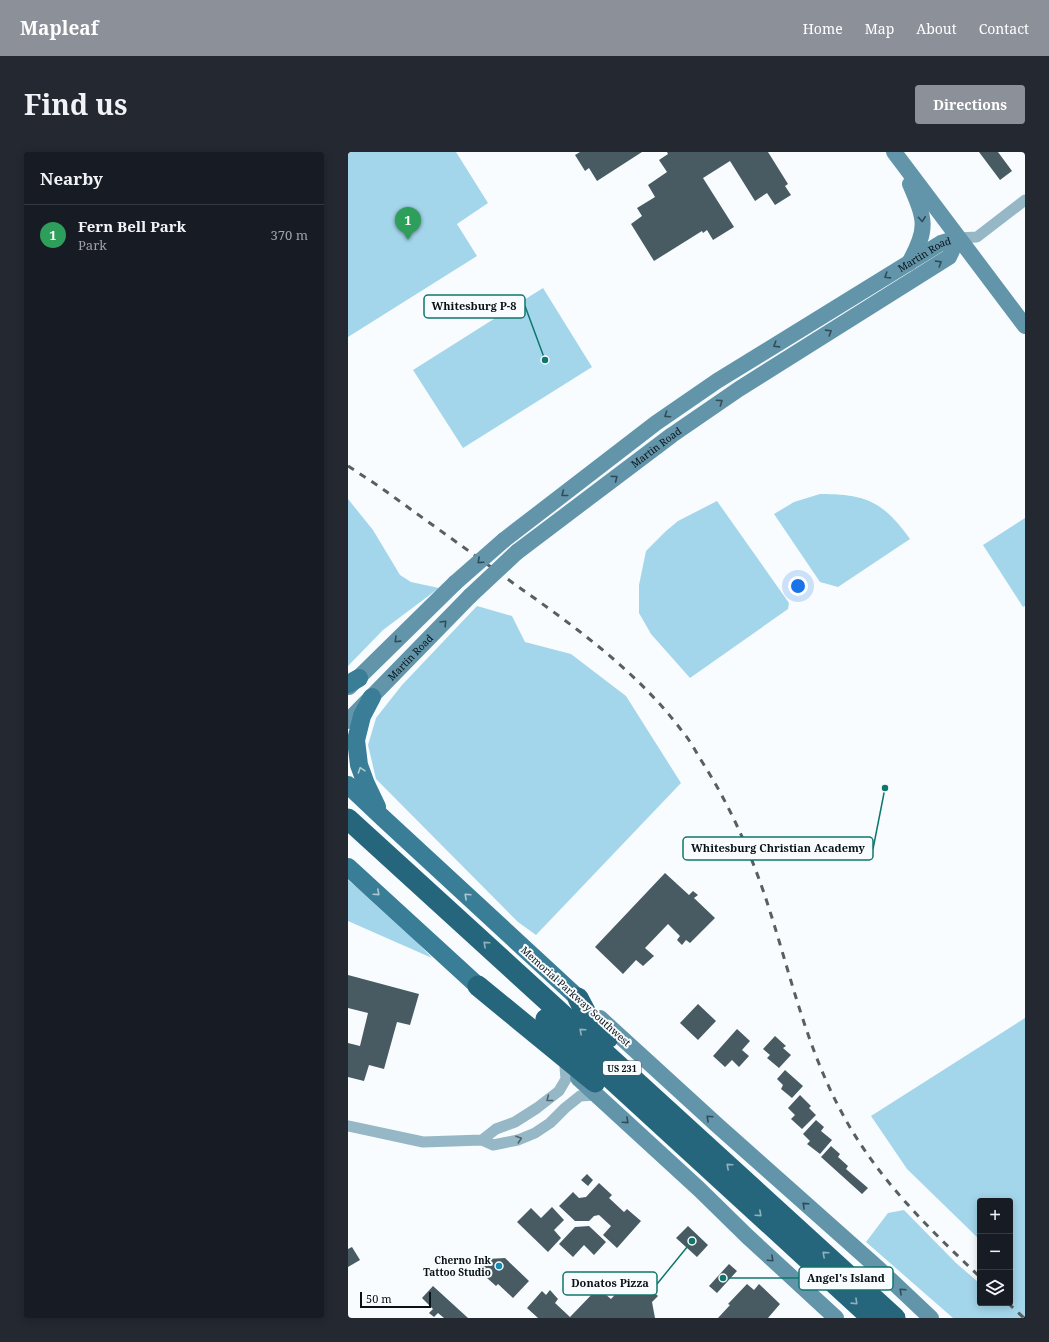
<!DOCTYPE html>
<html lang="en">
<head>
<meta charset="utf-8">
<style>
  body { margin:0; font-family:"Noto Serif",serif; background:#242831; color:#f1f3f6 }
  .controls { position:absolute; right:12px; bottom:12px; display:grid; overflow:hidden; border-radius:4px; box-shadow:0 2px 10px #0003 }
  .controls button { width:36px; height:36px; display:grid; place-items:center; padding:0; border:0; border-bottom:1px solid #363941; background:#171b24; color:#f1f3f6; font:20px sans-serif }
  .scale { position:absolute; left:12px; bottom:10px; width:71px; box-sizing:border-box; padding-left:4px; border:2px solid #091114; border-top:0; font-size:11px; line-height:14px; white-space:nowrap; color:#091114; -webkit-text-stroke:3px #f8fcfe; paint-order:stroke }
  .you { position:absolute; left:450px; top:434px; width:14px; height:14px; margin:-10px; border:3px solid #fff; border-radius:50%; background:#1a73e8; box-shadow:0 0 0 6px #1a73e833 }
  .badge { display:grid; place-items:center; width:26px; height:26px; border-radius:50%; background:#8c9099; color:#fff; font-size:13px; font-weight:700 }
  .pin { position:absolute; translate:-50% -33px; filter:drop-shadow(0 1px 2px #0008) }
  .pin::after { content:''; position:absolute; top:21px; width:14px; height:12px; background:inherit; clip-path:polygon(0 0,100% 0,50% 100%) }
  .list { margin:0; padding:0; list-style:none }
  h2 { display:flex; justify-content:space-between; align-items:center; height:52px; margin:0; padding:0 16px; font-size:17px }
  h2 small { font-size:13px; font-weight:400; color:#9ea1a6 }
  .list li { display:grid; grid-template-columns:26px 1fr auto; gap:12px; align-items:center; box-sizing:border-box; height:60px; padding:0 16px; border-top:1px solid #363941 }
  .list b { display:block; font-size:15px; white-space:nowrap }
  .list p { margin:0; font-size:13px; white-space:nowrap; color:#9ea1a6 }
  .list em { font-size:13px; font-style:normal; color:#9ea1a6 }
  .icon { flex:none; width:22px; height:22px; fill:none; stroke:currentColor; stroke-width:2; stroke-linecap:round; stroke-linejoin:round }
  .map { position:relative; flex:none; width:677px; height:1166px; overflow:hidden; border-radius:4px }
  header { display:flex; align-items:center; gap:24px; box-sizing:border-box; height:56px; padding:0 20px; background:#8c9099; color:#fff }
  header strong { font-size:19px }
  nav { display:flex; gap:22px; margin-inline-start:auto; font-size:14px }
  .intro { display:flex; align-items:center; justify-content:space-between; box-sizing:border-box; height:96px; padding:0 24px }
  h1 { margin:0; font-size:28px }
  .button { padding:10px 18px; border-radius:4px; background:#8c9099; color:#fff; font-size:14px; font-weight:700 }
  main { display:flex; gap:24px; padding:0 24px }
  aside { flex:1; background:#171b24; border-radius:4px; box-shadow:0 2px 10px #0003 }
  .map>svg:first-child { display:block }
  .green { fill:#a4d6eb }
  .building { fill:#485b63 }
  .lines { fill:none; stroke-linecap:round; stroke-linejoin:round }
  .minor { stroke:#96b7c5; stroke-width:11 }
  .secondary { stroke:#6295aa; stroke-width:16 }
  .primary { stroke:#397d96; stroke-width:18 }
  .motorway { stroke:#26667d; stroke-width:21 }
  .rail { stroke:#585e61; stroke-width:3; stroke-dasharray:7 7; stroke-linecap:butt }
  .secondary-bridge { stroke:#6295aa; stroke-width:16 }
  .oneway { stroke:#314c58 }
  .oneway2 { stroke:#acc9d4 }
  .oneway3 { stroke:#8fb1be }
  .oneway4 { stroke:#50646c }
  .poi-dot { fill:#178baf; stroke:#f8fcfe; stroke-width:1.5 }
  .labels { text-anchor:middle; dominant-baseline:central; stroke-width:4; stroke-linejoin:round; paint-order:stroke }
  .shield { fill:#f8fcfe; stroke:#51585a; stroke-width:1 }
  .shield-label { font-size:9px; font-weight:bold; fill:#091114 }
  .street-label { font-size:10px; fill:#091114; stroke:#f8fcfe }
  .poi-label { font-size:10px; font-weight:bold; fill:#091114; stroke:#f8fcfe; text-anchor:end }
  .leader { fill:none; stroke:#0f766e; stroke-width:1.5 }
  .callout-dot { fill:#0f766e; stroke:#f8fcfe; stroke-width:1.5 }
  .callout { fill:#f8fcfe; stroke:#0f766e; stroke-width:1.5 }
  .callout-label { font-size:11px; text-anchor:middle; font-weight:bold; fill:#091114 }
</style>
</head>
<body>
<header>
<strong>Mapleaf</strong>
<nav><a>Home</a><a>Map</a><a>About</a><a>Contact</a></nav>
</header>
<div class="intro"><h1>Find us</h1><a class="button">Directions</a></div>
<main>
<aside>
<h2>Nearby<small></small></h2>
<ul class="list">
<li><span class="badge" style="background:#2e9e5b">1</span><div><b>Fern Bell Park</b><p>Park</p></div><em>370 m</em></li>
</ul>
</aside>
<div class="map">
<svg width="677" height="1166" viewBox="0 0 677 1166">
  <rect width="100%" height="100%" fill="#f8fcfe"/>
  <!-- green -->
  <path class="green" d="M0,0H108L140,51L109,72L129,104L0,185Z
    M195,136L244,215L115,296L65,218Z
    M472,342C517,342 535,349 562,387L490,435L472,430L426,362L446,350Z
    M0,347L25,378L52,423L63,430L91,436L35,478L0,514Z
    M369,349L441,451L440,457L342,526L303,482L291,461V433L298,399L318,379L330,369Z
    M677,366V454L675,455L635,393Z
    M129,454L164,464L177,490L223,502L278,544L333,631L188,783L170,770L28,627L20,593L28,566L54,533Z
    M0,728L49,769L84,806L0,769Z
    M677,866V1166H605L518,1090L540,1061L556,1058L608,1111L629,1129L632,1127V1151H662V1049H632V1088L559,1017L523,964Z"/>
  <!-- building -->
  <path class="building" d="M232,0H294L249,29L241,16L237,19L227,3Z
    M319,0H420L440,32L437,34L443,43L427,53L419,41L407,49L382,9L355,26L386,75L365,88L359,78L355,81L354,79L306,109L283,72L294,64L289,56L307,45L300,33L319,20L311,8L320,2Z
    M631,0H650L664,19L652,28Z
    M317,721L341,743L345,739L350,743L346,746L367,766L342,791L338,788L334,793L329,788L332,784L320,772L297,796L306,804L295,814L288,808L275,822L247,795Z
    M0,823L71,842L62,873L49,870L36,917L21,913L16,929L0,925V891L12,894L20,861L0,856Z
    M350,852L368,869L350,888L332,871Z
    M389,877L402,889L394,898L401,904L391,915L384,908L377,915L365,904Z
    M427,884L438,894L435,896L443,903L431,916L419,906L422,903L415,897Z
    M437,918L455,934L444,946L433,937L435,933L429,927Z
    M452,943L463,954L461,956L468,963L454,977L443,967L447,963L440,956Z
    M468,968L476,975L473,979L484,988L472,1002L459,992L462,989L455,982Z
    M483,994L492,1002L490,1005L500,1014L498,1017L520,1036L514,1042L473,1005Z
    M239,1022L245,1028L240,1034L233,1028Z
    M251,1031L264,1043L261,1046L276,1060L279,1057L293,1069L269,1096L255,1083L263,1074L251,1063L246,1064L241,1069H227L211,1054L225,1040L231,1046L238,1045Z
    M204,1055L216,1068L206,1078L213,1086L200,1100L169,1070L183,1056L193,1066Z
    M241,1074L258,1090L246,1103L236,1093L225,1105L211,1092L227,1075Z
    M340,1074L360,1093L349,1105L328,1086Z
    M4,1095L12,1108L0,1115V1097Z
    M157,1106L181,1129L165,1146L150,1132L148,1134L129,1117L139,1107Z
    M381,1112L389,1119L369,1141L361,1134Z
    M282,1127L287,1133L292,1128L310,1144L304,1150L307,1166H190L179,1156L194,1139L198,1143L202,1138L210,1147L207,1151L222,1165L250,1136L263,1147Z
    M399,1132L406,1138L411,1132L432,1152L420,1166H370L382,1153L380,1152Z
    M85,1134L120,1166H96L90,1161L86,1165L81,1161L85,1157L74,1146Z"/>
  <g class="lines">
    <!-- minor -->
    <path class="minor" d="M610,86L629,85L677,48
      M0,974L75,990L134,988L145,993L170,988L187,981L202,971L217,956L232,944L249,943
      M134,988L148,977L167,970L189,956L211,939L218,927L217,915"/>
    <!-- secondary -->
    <g class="secondary">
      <path d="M546,0L677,174"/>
      <path d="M561,111C581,76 577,67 562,32"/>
      <path id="s1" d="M156,388L308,271L369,229L593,91L610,86"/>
      <path id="s2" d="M169,400L324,283L391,237L601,105L610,86"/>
      <path d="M1,535L107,431"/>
      <path id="s3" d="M0,569L122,444"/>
      <path d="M252,866L369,973L531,1117L583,1166"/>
      <path d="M230,926L351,1037L399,1084L488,1166"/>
    </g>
    <!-- primary -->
    <path class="primary" d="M0,532L11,526
      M24,545L14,564L8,588L11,613L18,632L29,655
      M0,633L35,666L230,846
      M0,715L130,834"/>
    <!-- motorway -->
    <path class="motorway" d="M0,667L547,1166
      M130,834L247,930
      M230,846L240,865L260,886
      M198,867L524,1166"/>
    <!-- rail -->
    <path class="rail" d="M0,314L32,335C76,367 121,399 165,431C226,474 289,519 334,579C341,587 346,596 351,605C379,648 400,694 417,744C441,816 457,893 494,961C528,1025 580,1076 632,1125
      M660,1151L676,1166"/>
    <!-- secondary-bridge -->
    <path class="secondary-bridge" d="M107,431L156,388
      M122,444L169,400"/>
  </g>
  <!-- one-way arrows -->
  <defs><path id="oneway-chevron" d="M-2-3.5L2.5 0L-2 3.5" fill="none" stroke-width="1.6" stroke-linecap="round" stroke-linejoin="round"/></defs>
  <g class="oneway">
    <use href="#oneway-chevron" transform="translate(574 67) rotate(85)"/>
    <use href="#oneway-chevron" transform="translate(591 111) rotate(-32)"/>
    <use href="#oneway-chevron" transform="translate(539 124) rotate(148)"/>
    <use href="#oneway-chevron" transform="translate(481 180) rotate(-32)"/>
    <use href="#oneway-chevron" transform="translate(428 193) rotate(148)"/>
    <use href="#oneway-chevron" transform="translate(372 250) rotate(-34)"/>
    <use href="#oneway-chevron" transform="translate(319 263) rotate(146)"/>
    <use href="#oneway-chevron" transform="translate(267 326) rotate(-37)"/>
    <use href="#oneway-chevron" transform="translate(216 342) rotate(142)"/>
    <use href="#oneway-chevron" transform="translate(132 409) rotate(138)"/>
    <use href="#oneway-chevron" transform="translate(96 471) rotate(-46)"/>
    <use href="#oneway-chevron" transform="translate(49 488) rotate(136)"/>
    <use href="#oneway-chevron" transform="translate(361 966) rotate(-137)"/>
    <use href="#oneway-chevron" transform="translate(278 969) rotate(42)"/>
    <use href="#oneway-chevron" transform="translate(457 1053) rotate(-138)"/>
    <use href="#oneway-chevron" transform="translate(423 1107) rotate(43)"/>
    <use href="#oneway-chevron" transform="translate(554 1139) rotate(-137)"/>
  </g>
  <g class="oneway2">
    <use href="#oneway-chevron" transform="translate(13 618) rotate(-108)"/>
    <use href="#oneway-chevron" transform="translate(29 741) rotate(42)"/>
    <use href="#oneway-chevron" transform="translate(119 744) rotate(-137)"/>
  </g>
  <g class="oneway3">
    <use href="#oneway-chevron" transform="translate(138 792) rotate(-138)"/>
    <use href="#oneway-chevron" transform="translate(234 879) rotate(-138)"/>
    <use href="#oneway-chevron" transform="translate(381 1014) rotate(-138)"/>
    <use href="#oneway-chevron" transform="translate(411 1062) rotate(42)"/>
    <use href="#oneway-chevron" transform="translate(477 1102) rotate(-138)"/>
    <use href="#oneway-chevron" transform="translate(507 1150) rotate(44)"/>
  </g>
  <g class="oneway4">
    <use href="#oneway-chevron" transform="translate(201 947) rotate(142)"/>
    <use href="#oneway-chevron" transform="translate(171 987) rotate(-18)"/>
  </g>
  <!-- markers -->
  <circle class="poi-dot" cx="151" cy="1114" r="4"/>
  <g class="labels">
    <!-- shield labels -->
    <rect class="shield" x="255" y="909" width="38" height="14" rx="3"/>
    <g class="shield-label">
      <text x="274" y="916">US 231</text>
    </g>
    <!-- street labels -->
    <g class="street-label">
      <text stroke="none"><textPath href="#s1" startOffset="509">Martin Road</textPath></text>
      <text stroke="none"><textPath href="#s2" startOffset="174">Martin Road</textPath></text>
      <text stroke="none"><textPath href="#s3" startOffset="89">Martin Road</textPath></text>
      <text transform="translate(228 844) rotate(42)">Memorial Parkway Southwest</text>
    </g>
    <!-- poi labels -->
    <g class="poi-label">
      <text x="143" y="1108">Cherno Ink<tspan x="143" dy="12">Tattoo Studio</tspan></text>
    </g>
  </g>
  <!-- callouts -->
  <path class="leader" d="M197 208L177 154M537 636L525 697M375 1126L451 1126M344 1089L309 1132"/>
  <g class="callout-dot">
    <circle cx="197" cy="208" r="4"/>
    <circle cx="537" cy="636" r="4"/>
    <circle cx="375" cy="1126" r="4"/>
    <circle cx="344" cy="1089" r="4"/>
  </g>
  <g class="callout">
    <rect x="76" y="143" width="101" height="23" rx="4"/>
    <rect x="335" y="685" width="190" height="23" rx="4"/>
    <rect x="451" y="1115" width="94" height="23" rx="4"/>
    <rect x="215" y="1120" width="94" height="23" rx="4"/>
  </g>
  <g class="callout-label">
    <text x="126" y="158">Whitesburg P-8</text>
    <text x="430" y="700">Whitesburg Christian Academy</text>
    <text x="498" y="1130">Angel's Island</text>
    <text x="262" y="1135">Donatos Pizza</text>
  </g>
</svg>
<div class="controls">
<button>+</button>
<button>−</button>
<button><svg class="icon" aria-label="layers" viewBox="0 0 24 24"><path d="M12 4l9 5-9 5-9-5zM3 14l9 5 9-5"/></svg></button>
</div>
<div class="scale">50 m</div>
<div class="you"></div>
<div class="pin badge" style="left:60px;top:88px;background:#2e9e5b">1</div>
</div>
</main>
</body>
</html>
